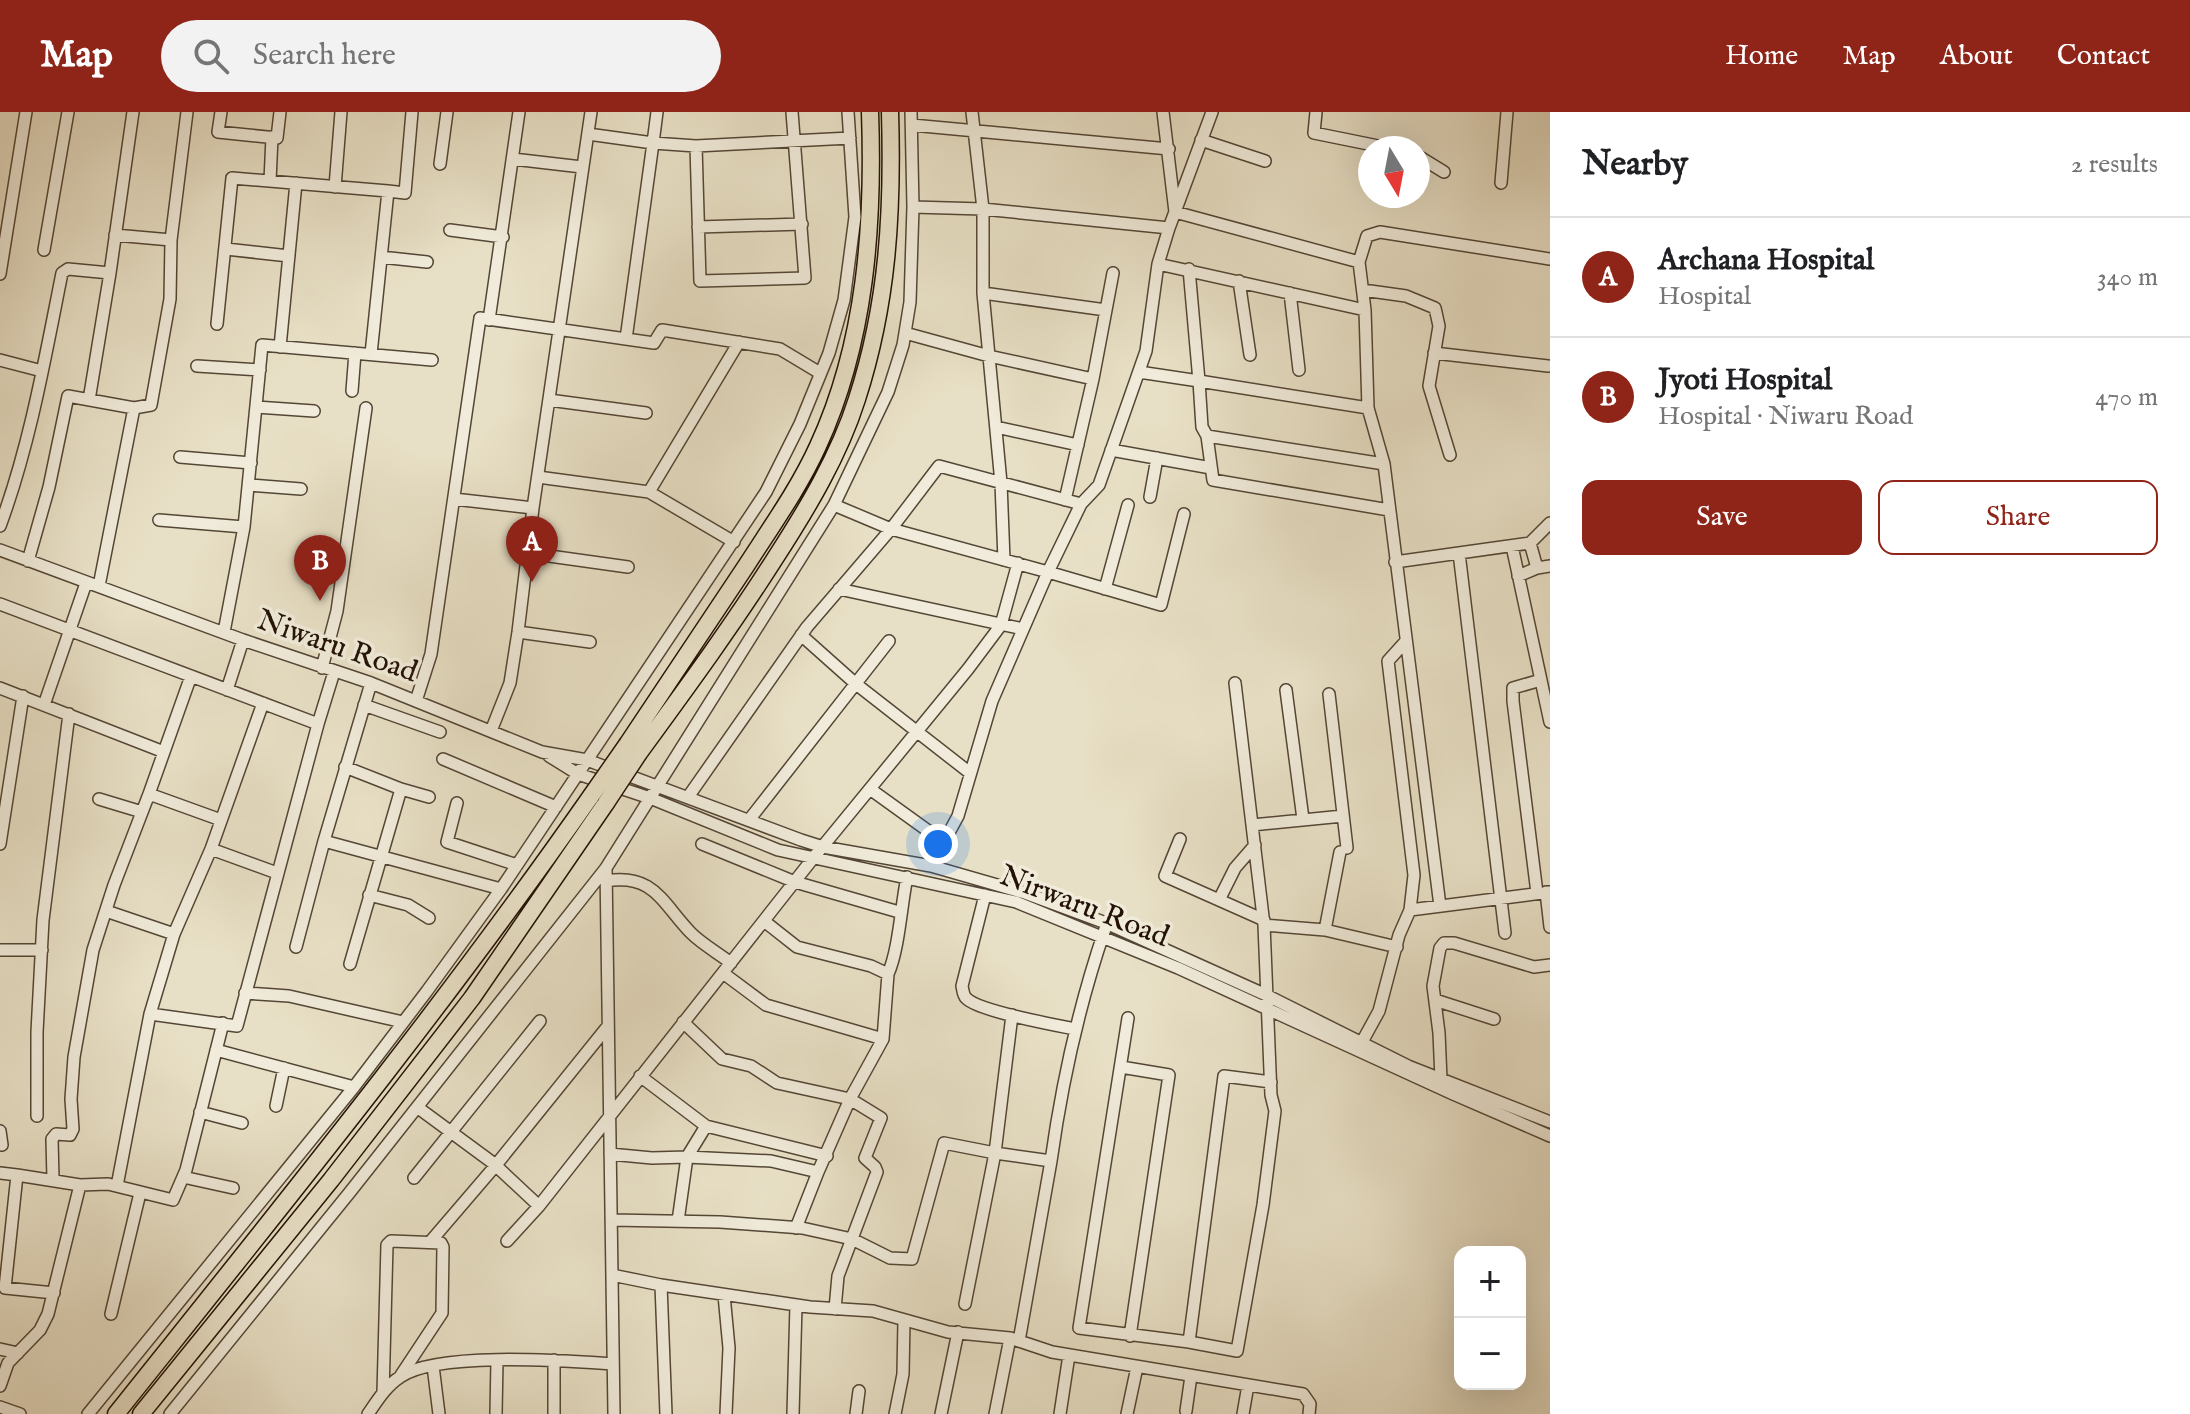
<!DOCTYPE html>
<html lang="en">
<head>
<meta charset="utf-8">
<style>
  body { margin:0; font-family:"IM FELL English",serif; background:#f2f2f2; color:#202124 }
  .controls { position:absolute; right:24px; bottom:24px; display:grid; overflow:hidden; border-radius:16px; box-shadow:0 8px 32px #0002 }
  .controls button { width:72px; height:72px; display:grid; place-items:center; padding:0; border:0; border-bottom:2px solid #e0e0e0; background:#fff; color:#202124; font:40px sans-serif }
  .compass { position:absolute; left:1358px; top:24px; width:72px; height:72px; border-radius:50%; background:#fff; box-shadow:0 8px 32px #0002; rotate:170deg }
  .you { position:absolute; left:938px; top:732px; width:28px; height:28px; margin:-20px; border:6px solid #fff; border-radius:50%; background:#1a73e8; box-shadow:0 0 0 12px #1a73e833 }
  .badge { display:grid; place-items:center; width:52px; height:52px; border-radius:50%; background:#8f2418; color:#fff; font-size:26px; font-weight:700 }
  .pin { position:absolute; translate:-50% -66px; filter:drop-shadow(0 2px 4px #0008) }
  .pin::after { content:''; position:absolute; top:42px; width:28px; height:24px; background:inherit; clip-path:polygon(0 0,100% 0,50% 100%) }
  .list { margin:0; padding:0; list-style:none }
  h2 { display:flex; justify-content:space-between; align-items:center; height:104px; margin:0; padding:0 32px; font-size:34px }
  h2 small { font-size:26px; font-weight:400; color:#757577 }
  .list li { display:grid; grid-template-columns:52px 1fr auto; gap:24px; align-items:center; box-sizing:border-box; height:120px; padding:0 32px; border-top:2px solid #e0e0e0 }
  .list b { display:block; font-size:30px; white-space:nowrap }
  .list p { margin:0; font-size:26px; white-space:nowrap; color:#757577 }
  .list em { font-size:26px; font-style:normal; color:#757577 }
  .actions { display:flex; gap:16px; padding:24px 32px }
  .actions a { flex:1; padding:18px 0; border:2px solid #8f2418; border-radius:16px; text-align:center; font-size:28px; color:#8f2418 }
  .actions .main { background:#8f2418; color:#fff }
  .icon { flex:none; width:44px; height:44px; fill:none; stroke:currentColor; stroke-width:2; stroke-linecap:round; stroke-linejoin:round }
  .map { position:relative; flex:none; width:1550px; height:1302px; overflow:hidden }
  header { display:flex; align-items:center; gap:48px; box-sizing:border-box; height:112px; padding:0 40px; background:#8f2418; color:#fff }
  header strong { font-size:38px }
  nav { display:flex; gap:44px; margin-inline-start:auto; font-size:28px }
  .search { width:560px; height:72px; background:#f2f2f2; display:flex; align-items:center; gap:20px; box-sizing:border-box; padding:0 28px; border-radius:44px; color:#757577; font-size:30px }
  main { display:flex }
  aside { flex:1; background:#fff }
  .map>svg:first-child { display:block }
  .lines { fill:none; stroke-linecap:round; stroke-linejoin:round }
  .minor-casing { stroke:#544635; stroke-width:14 }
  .highway-casing { stroke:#231205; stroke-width:19 }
  .minor { stroke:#f0ebda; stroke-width:11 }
  .highway { stroke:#e8e0c6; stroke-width:16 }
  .highway-bridge-casing { stroke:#231205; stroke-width:19; stroke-linecap:butt }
  .highway-bridge { stroke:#e8e0c6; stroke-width:16 }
  .labels { text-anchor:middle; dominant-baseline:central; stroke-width:7; stroke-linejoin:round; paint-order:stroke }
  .street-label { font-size:30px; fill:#231205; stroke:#f0ebda }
</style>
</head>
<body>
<header>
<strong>Map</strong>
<div class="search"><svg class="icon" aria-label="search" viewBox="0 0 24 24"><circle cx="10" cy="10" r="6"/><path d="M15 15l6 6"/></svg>Search here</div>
<nav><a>Home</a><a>Map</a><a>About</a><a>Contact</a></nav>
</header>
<main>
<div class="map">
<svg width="1550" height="1302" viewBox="0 0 1550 1302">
  <rect width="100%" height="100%" fill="#e8e0c6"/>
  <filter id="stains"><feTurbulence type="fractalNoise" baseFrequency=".0025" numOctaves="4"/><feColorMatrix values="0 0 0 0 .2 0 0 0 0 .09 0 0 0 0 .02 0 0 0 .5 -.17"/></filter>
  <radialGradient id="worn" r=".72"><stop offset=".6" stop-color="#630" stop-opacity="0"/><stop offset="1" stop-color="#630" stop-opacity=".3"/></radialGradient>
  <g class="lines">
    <defs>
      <path id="minor" d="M221,0L218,20L277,26L280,0
        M972,0L983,97V181L1001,371L1004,448
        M1163,0L1175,100L1359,150
        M1316,0L1314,21L1388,36
        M912,13L1169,37
        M588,22L653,31L657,0
        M1201,28L1265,49
        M696,34L700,169L805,166L792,0
        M1418,44L1444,60
        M513,47L582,55
        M440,52L447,0
        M270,69L272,25
        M1501,71L1507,0
        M335,75L341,0
        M388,79L405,81L412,0
        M913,95L983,97L1169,116L1212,0
        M698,115L802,112
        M450,118L503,125
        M115,123L171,128
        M226,137L289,144
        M44,138L68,0
        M381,145L427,150
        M1158,152L1365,198
        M0,162L26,0
        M1239,169L1250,243
        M1363,178L1406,184L1435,196L1439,214L1429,274L1450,343
        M983,181L1106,198
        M1290,181L1299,258
        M489,208L519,0
        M217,212L232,66L388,79L371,242
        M905,221L989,244L1093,267L1065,388
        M626,227L654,231L662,218L780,237L820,261
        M280,235L296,71
        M1434,241L1548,254
        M0,248L42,259
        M197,254L260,258
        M1139,260L1199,269L1189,157
        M1093,267L1113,161
        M352,279L355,241
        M89,288L110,161
        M549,288L646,301
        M256,295L314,299
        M134,296L151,293L170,187L171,128L187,0
        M996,315L1078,333
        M1207,324L1202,315L1199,269L1368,296
        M1111,338L1211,356
        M180,345L251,351
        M1384,352L1207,324L1213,368L1389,398
        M538,365L649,380L739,230
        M249,373L301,377
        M649,380L734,430
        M1150,385L1157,346
        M454,387L533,396
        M834,393L891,417L1048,460L1081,392L1099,373L1146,239L1158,152L1169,116
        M159,408L244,415
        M0,414C30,333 45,246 62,161L68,157L110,161L133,0
        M1530,431L1537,456
        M1512,434L1550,610
        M0,438L243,528L371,571L542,640L587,648L801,728L823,735L931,754L1025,781L1106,811L1266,883L1408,954L1550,1010
        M528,441L628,455
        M1459,441L1530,431L1550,411
        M28,449L49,375L68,284L134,296L99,474
        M1395,450L1459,441L1505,821
        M1518,464L1537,456L1550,454
        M839,477L1023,517
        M1105,477L1128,393
        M0,492L318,612L334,560
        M224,520L244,415L262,233L432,248
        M518,520L590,530
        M801,523L856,572L970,661
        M1406,529L1388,549L1414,763L1410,798
        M322,556L337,499L366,296
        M0,576L164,640
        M227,578L243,528
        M1286,578L1303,707
        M1329,582L1347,736
        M416,589L431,542L480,206L626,227L653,31L696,34L850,26
        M44,593L86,471
        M364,593L440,620
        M491,619L510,571L518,520L533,396L591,0
        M549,644L578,662L650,686L778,738L1016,790L1178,856L1453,982L1550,1024
        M443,647L556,695
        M345,655L401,677L429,685
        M870,677L945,731
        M149,682L191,564
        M688,685L807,515L891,417L939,354L1081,392
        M99,687L142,700
        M457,691L447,730L517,753
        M749,708L889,529
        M1252,713L1343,704
        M1180,727L1165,764L1264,808
        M324,729L501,777
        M0,732L23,584
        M702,732L795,770L899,800
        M211,737L277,761
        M931,754L958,704L992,589L1048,460L1161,493L1184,402
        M606,756L614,1302
        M606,769C654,761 662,791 691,821C702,832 718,841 731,851
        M1546,780L1550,815
        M1537,781L1513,589V576L1541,568
        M369,783L408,793L429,806
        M985,783L962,874C963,878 963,883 966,886C978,899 1055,913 1075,917
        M1219,788L1235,756L1255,733
        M1440,794L1384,352L1368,296L1365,198L1359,150L1367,124L1380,120L1550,147
        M106,799L174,822
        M764,809L797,835L871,854L888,862C899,837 901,794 907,765
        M1264,813L1325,818L1397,835
        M1325,818L1340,740
        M296,835L324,729L371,571
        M0,838H42
        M350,852L401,677
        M723,861L766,893L883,927
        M245,881L289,884L403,910
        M1435,888L1494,907
        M150,902L237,914L318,612
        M1128,906L1079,1216L1189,1230L1237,1239L1263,1093L1275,999L1271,983L1264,813L1235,571
        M1362,930L1379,899L1399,823L1410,798L1550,780
        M216,938L354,975
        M1121,955L1169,963L1130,1224
        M640,964L706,1014L827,1044
        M1441,967L1439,921L1433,874L1440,836L1444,831H1454L1534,855L1550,853
        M276,994L284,956
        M417,995L493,1051L539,1094L814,745L968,557L1001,513L1018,451
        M200,1000L242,1011
        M37,1004V920L43,808L69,602
        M0,1019L2,1033
        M610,1042L652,1046L687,1045L706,1014
        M1051,1049C1062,970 1079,893 1105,817
        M0,1061L17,1063
        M183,1065L233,1076
        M414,1066L540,909
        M53,1067L52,1027L56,1022L70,1023L73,1017L71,987L74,945L93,838L114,773L149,682L221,708
        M117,1074L150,902L174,822L211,737L263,591
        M611,1108L720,1110L802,1116L852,1127L890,1146L912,1147L944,1031L995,1041L1012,903
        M678,1109L687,1045L771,1049L818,1060L850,987L777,971L751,954L722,947L683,910
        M796,1116L818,1060
        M507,1129L539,1094
        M430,1130L496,1053L608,914
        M612,1163L661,1173L666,1302
        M661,1173L810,1195L873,1199L948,1220L1010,1226L1052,1240L1303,1282L1310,1292L1309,1302
        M54,1181L5,1176L17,1063L80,1073L108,1072L173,1088L186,1058L223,911
        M724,1183L729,1236L726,1302
        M965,1192L995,1041L1051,1049L1019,1229
        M835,1197L838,1164L877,1060L875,1055L865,1046L881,1006L850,987L883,927L888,862
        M111,1202L140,1081
        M1189,1230L1224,964L1271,970
        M0,1237L18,1241
        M554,1248V1302
        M433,1254L439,1302
        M0,1274L8,1251L40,1218L48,1202L80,1073
        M383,1281L387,1133L391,1129L441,1131L443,1135L442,1201L401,1263
        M0,1295L20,1302
        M1186,1299L1191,1264
        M88,1302L354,975L427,879L501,777L766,380L800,312L829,241L844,188L855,105L848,0
        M170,1302L350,1080L606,756L834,393L888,280L903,233L910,190L913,95L911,0
        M368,1302C377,1289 386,1274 400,1265C437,1239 567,1249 613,1252
        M496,1302L497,1248
        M793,1302L796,1193
        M856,1302L859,1279
        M895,1302L903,1262L904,1208
        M941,1302L958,1220
        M995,1302L1010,1226
        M1060,1302L1069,1243
        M1127,1302L1137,1255
        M1243,1302L1248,1273"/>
      <path id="highway" d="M628,631C668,572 707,513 746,454C771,415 799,376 818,334C866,230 874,112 870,0
        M639,641C685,578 732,514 774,448C807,397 839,344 857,287C888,191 893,100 890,0
        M116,1302C278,1099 442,897 591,684
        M141,1302L331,1068L472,886L606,691"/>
    </defs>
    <!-- minor casing -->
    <use href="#minor" class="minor-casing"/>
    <!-- highway casing -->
    <use href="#highway" class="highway-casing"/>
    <!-- minor -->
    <use href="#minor" class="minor"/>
    <!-- highway -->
    <use href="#highway" class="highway"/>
    <defs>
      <path id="highway-bridge" d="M591,684L628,631
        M606,691L639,641"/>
    </defs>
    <!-- highway-bridge casing -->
    <use href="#highway-bridge" class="highway-bridge-casing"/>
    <!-- highway-bridge -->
    <use href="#highway-bridge" class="highway-bridge"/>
  </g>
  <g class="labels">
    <!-- street labels -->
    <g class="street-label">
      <text transform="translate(337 535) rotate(19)">Niwaru Road</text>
      <text transform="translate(1084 795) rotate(21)">Nirwaru Road</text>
    </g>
  </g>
  <rect width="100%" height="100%" filter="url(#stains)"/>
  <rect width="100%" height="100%" fill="url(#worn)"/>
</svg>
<div class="controls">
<button>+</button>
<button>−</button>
</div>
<svg class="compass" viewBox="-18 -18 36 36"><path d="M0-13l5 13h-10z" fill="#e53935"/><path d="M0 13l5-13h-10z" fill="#757577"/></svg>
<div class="you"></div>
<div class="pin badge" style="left:532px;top:470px">A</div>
<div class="pin badge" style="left:320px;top:489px">B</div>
</div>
<aside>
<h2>Nearby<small>2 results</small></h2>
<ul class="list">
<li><span class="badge">A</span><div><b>Archana Hospital</b><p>Hospital</p></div><em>340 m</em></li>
<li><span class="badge">B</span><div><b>Jyoti Hospital</b><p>Hospital · Niwaru Road</p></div><em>470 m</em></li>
</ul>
<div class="actions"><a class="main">Save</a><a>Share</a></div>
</aside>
</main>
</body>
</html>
